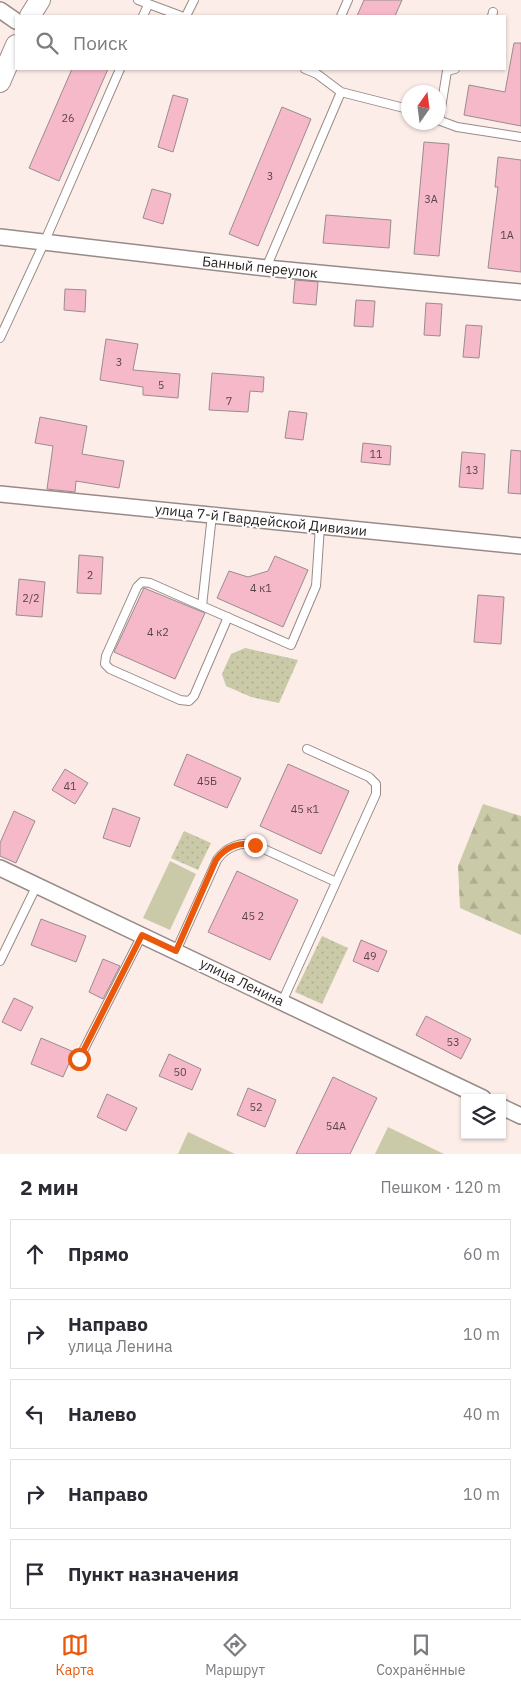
<!DOCTYPE html>
<html lang="ru">
<head>
<meta charset="utf-8">
<style>
  body { margin:0; font-family:"IBM Plex Sans",sans-serif; background:#f2f2f3; color:#2b2b33 }
  .controls { position:absolute; right:15px; bottom:15px; display:grid; overflow:hidden; border-radius:0px; box-shadow:0 1px 4px #0004 }
  .controls button { width:45px; height:45px; display:grid; place-items:center; padding:0; border:0; border-bottom:1px solid #e1e1e2; background:#fff; color:#2b2b33; font:25px sans-serif }
  .compass { position:absolute; left:401px; top:85px; width:45px; height:45px; border-radius:50%; background:#fff; box-shadow:0 1px 4px #0004; rotate:14deg }
  .stop { position:absolute; width:15px; height:15px; margin:-11px; border:4px solid #ea580c; border-radius:50%; background:#fff }
  .stop.end { background:#ea580c; border-color:#fff; box-shadow:0 1px 5px #0008 }
  .list { margin:0; padding:0; list-style:none }
  h2 { display:flex; justify-content:space-between; align-items:center; height:65px; margin:0; padding:0 20px; font-size:21px }
  h2 small { font-size:16px; font-weight:400; color:#7c7c81 }
  .list li { display:grid; grid-template-columns:32px 1fr auto; gap:15px; align-items:center; box-sizing:border-box; height:70px; margin:0 10px 10px; padding:0 10px; border:1px solid #e1e1e2; border-radius:0px }
  .list b { display:block; font-size:19px; white-space:nowrap }
  .list p { margin:0; font-size:16px; white-space:nowrap; color:#7c7c81 }
  .list em { font-size:16px; font-style:normal; color:#7c7c81 }
  .icon { flex:none; width:28px; height:28px; fill:none; stroke:currentColor; stroke-width:2; stroke-linecap:round; stroke-linejoin:round }
  .map { position:relative; flex:none; width:521px; height:1154px; overflow:hidden }
  .search { position:absolute; background:#fff; box-shadow:0 1px 4px #0004; left:15px; right:15px; top:15px; height:55px; display:flex; align-items:center; gap:12px; box-sizing:border-box; padding:0 18px; border-radius:0px; color:#7c7c81; font-size:19px }
  .sheet { height:465px; background:#fff }
  nav { display:flex; justify-content:space-around; align-items:center; box-sizing:border-box; height:70px; border-top:1px solid #e1e1e2; background:#fff; font-size:14px; color:#7c7c81 }
  nav a { display:grid; justify-items:center; gap:2px }
  nav .on { color:#ea580c }
  .map>svg:first-child { display:block }
  .forest { fill:url(#forest-firs) }
  .park { fill:url(#park-dots) }
  .garden { fill:#cbcaa8 }
  .building { fill:#f6b9c9; stroke:#9a8c8f }
  .lines { fill:none; stroke-linecap:round; stroke-linejoin:round }
  .lane-casing { stroke:#988b87; stroke-width:10 }
  .street-casing { stroke:#988b87; stroke-width:18 }
  .secondary-casing { stroke:#988b87; stroke-width:22 }
  .lane { stroke:#fff; stroke-width:8 }
  .street { stroke:#fff; stroke-width:15 }
  .secondary { stroke:#fff; stroke-width:20 }
  .route { stroke:#ea580c; stroke-width:6 }
  .labels { text-anchor:middle; dominant-baseline:central; stroke-width:4; stroke-linejoin:round; paint-order:stroke }
  .number-label { font-size:11px; fill:#584648 }
  .street-label { font-size:14px; fill:#241f1d; stroke:#fefefe }
</style>
</head>
<body>
<div class="map">
<svg width="521" height="1154" viewBox="0 0 521 1154">
  <defs>
    <pattern id="forest-firs" width="22" height="20" patternUnits="userSpaceOnUse" patternTransform="scale(1.25)"><rect width="22" height="20" fill="#cbcaa8"/><path d="M5 1l3.5 6h-7zM16 11l3.5 6h-7z" fill="#aead90"/></pattern>
    <pattern id="park-dots" width="8" height="8" patternUnits="userSpaceOnUse" patternTransform="scale(1.25)"><rect width="8" height="8" fill="#cbcaa8"/><path d="M2 2h.1M6 6h.1" fill="none" stroke="#aead90" stroke-width="1.8" stroke-linecap="round"/></pattern>
  </defs>
  <rect width="100%" height="100%" fill="#fcede9"/>
  <!-- forest -->
  <path class="forest" d="M483,804L521,816V935L460,908L458,866Z"/>
  <!-- park -->
  <path class="park" d="M245,648L298,660L279,703L251,697L226,686L222,674L231,654Z
    M184,831L211,843L198,870L171,858Z
    M322,936L348,948L322,1004L295,992Z"/>
  <!-- garden -->
  <path class="garden" d="M170,861L196,874L170,930L143,918Z
    M388,1127L444,1154H375Z
    M188,1132L235,1154H178Z"/>
  <!-- building -->
  <path class="building" d="M364,0H402L395,16H357Z
    M514,43H521V126L464,115L469,85L505,92Z
    M72,69H108L59,181L29,168Z
    M173,95L188,99L173,152L158,147Z
    M282,107L311,119L258,246L229,234Z
    M424,142L449,144L439,256L414,254Z
    M498,157L521,160V272L488,268L498,187H495Z
    M152,189L171,194L163,224L143,218Z
    M326,215L391,220L389,248L323,243Z
    M295,280L318,282L316,305L293,303Z
    M65,289L86,290L85,312L64,310Z
    M356,300L375,301L373,327L354,326Z
    M426,303L442,304L440,336L424,335Z
    M466,325L482,326L479,358L463,357Z
    M106,339L138,344L133,370L180,374L178,398L143,395V387L100,380Z
    M212,373L264,377L263,392L250,391L248,412L209,410Z
    M289,411L307,413L303,440L285,438Z
    M40,417L87,426L82,454L124,461L119,488L76,481L75,492L47,489L53,446L35,443Z
    M363,443L391,446L390,465L361,462Z
    M511,450L521,451V494L508,493Z
    M462,452L485,454L483,489L459,487Z
    M79,555L103,557L101,594L77,593Z
    M275,556L308,570L283,627L217,598L229,571L248,577L268,571Z
    M19,579L45,582L42,617L16,615Z
    M144,588L205,613L175,679L114,652Z
    M478,595L504,597L501,644L474,642Z
    M187,754L241,778L227,808L174,785Z
    M288,764L349,791L321,854L260,826Z
    M65,769L88,783L75,804L52,790Z
    M113,808L140,818L130,847L103,838Z
    M14,811L35,821L16,863L0,856V843Z
    M237,871L298,900L270,960L208,932Z
    M41,919L86,936L76,962L31,945Z
    M361,940L387,951L378,972L353,961Z
    M103,959L120,966L103,999L89,992Z
    M14,998L33,1007L21,1031L2,1022Z
    M426,1016L471,1039L461,1059L416,1035Z
    M41,1038L74,1052L63,1077L31,1064Z
    M169,1054L201,1069L192,1090L159,1076Z
    M333,1077L377,1098L350,1154H296Z
    M248,1088L276,1100L265,1127L237,1115Z
    M107,1094L137,1108L126,1131L97,1117Z"/>
  <g class="lines">
    <defs>
      <path id="lane" d="M138,0L181,16
        M143,16L148,5
        M186,16L194,0
        M341,16L348,0
        M492,16L493,12
        M305,69L317,74L341,92L408,109
        M438,120L457,127L521,137
        M439,120L447,71L455,69
        M266,268L341,92
        M0,338L44,243L120,69
        M212,515L202,606L291,645L316,586L320,526
        M202,606L150,583L142,582L137,587L106,656L105,664L110,669L180,700L189,701L194,696L228,617
        M176,951L217,860C225,848 240,841 255,845L336,882
        M0,961L37,885
        M282,1002L376,794V784L369,777L307,749
        M79,1059L142,935"/>
      <path id="street" d="M0,10L16,21
        M0,237L266,268L521,292
        M0,494L521,546
        M0,868L483,1098
        M502,1107L521,1116"/>
      <path id="secondary" d="M30,16L40,0
        M0,82L16,45"/>
    </defs>
    <!-- lane casing -->
    <use href="#lane" class="lane-casing"/>
    <!-- street casing -->
    <use href="#street" class="street-casing"/>
    <!-- secondary casing -->
    <use href="#secondary" class="secondary-casing"/>
    <!-- lane -->
    <use href="#lane" class="lane"/>
    <!-- street -->
    <use href="#street" class="street"/>
    <!-- secondary -->
    <use href="#secondary" class="secondary"/>
  </g>
  <g class="lines">
    <!-- route -->
    <path class="route" d="M79,1059L142,935L176,951L216,860C225,847 240,841 255,845"/>
  </g>
  <g class="labels">
    <!-- number labels -->
    <g class="number-label">
      <text x="68" y="118">26</text>
      <text x="270" y="176">3</text>
      <text x="431" y="199">3А</text>
      <text x="507" y="235">1А</text>
      <text x="119" y="362">3</text>
      <text x="161" y="385">5</text>
      <text x="229" y="401">7</text>
      <text x="376" y="454">11</text>
      <text x="472" y="470">13</text>
      <text x="90" y="575">2</text>
      <text x="261" y="588">4 к1</text>
      <text x="31" y="598">2/2</text>
      <text x="158" y="632">4 к2</text>
      <text x="207" y="781">45Б</text>
      <text x="70" y="786">41</text>
      <text x="305" y="809">45 к1</text>
      <text x="253" y="916">45 2</text>
      <text x="370" y="956">49</text>
      <text x="453" y="1042">53</text>
      <text x="180" y="1072">50</text>
      <text x="256" y="1107">52</text>
      <text x="336" y="1126">54А</text>
    </g>
    <!-- street labels -->
    <g class="street-label">
      <text transform="translate(260 267) rotate(6)">Банный переулок</text>
      <text transform="translate(261 520) rotate(6)">улица 7-й Гвардейской Дивизии</text>
      <text transform="translate(242 982) rotate(26)">улица Ленина</text>
    </g>
  </g>
</svg>
<div class="controls">
<button><svg class="icon" aria-label="layers" viewBox="0 0 24 24"><path d="M12 4l9 5-9 5-9-5zM3 14l9 5 9-5"/></svg></button>
</div>
<svg class="compass" viewBox="-18 -18 36 36"><path d="M0-13l5 13h-10z" fill="#e53935"/><path d="M0 13l5-13h-10z" fill="#7c7c81"/></svg>
<div class="stop" style="left:79px;top:1059px"></div>
<div class="stop end" style="left:255px;top:845px"></div>
<div class="search"><svg class="icon" aria-label="search" viewBox="0 0 24 24"><circle cx="10" cy="10" r="6"/><path d="M15 15l6 6"/></svg>Поиск</div>
</div>
<section class="sheet">
<h2>2 мин<small>Пешком · 120 m</small></h2>
<ul class="list">
<li><svg class="icon" aria-label="ahead" viewBox="0 0 24 24"><path d="M12 20V5M6 11l6-6 6 6"/></svg><div><b>Прямо</b></div><em>60 m</em></li>
<li><svg class="icon" aria-label="right" viewBox="0 0 24 24"><path d="M7 20v-9h11M14 6l5 5-5 5"/></svg><div><b>Направо</b><p>улица Ленина</p></div><em>10 m</em></li>
<li><svg class="icon" aria-label="left" viewBox="0 0 24 24"><path d="M17 20v-9H6M10 6l-5 5 5 5"/></svg><div><b>Налево</b></div><em>40 m</em></li>
<li><svg class="icon" aria-label="right" viewBox="0 0 24 24"><path d="M7 20v-9h11M14 6l5 5-5 5"/></svg><div><b>Направо</b></div><em>10 m</em></li>
<li><svg class="icon" aria-label="arrive" viewBox="0 0 24 24"><path d="M6 21V4h12l-3 4 3 4H6"/></svg><div><b>Пункт назначения</b></div></li>
</ul>
</section>
<nav>
<a class="on"><svg class="icon" aria-label="map" viewBox="0 0 24 24"><path d="M3 6l6-2 6 2 6-2v14l-6 2-6-2-6 2zM9 4v14M15 6v14"/></svg>Карта</a>
<a><svg class="icon" aria-label="directions" viewBox="0 0 24 24"><path d="M12 3l9 9-9 9-9-9zM9 14v-3h6M13 9l2 2-2 2"/></svg>Маршрут</a>
<a><svg class="icon" aria-label="saved" viewBox="0 0 24 24"><path d="M7 4h10v16l-5-4-5 4z"/></svg>Сохранённые</a>
</nav>
</body>
</html>
